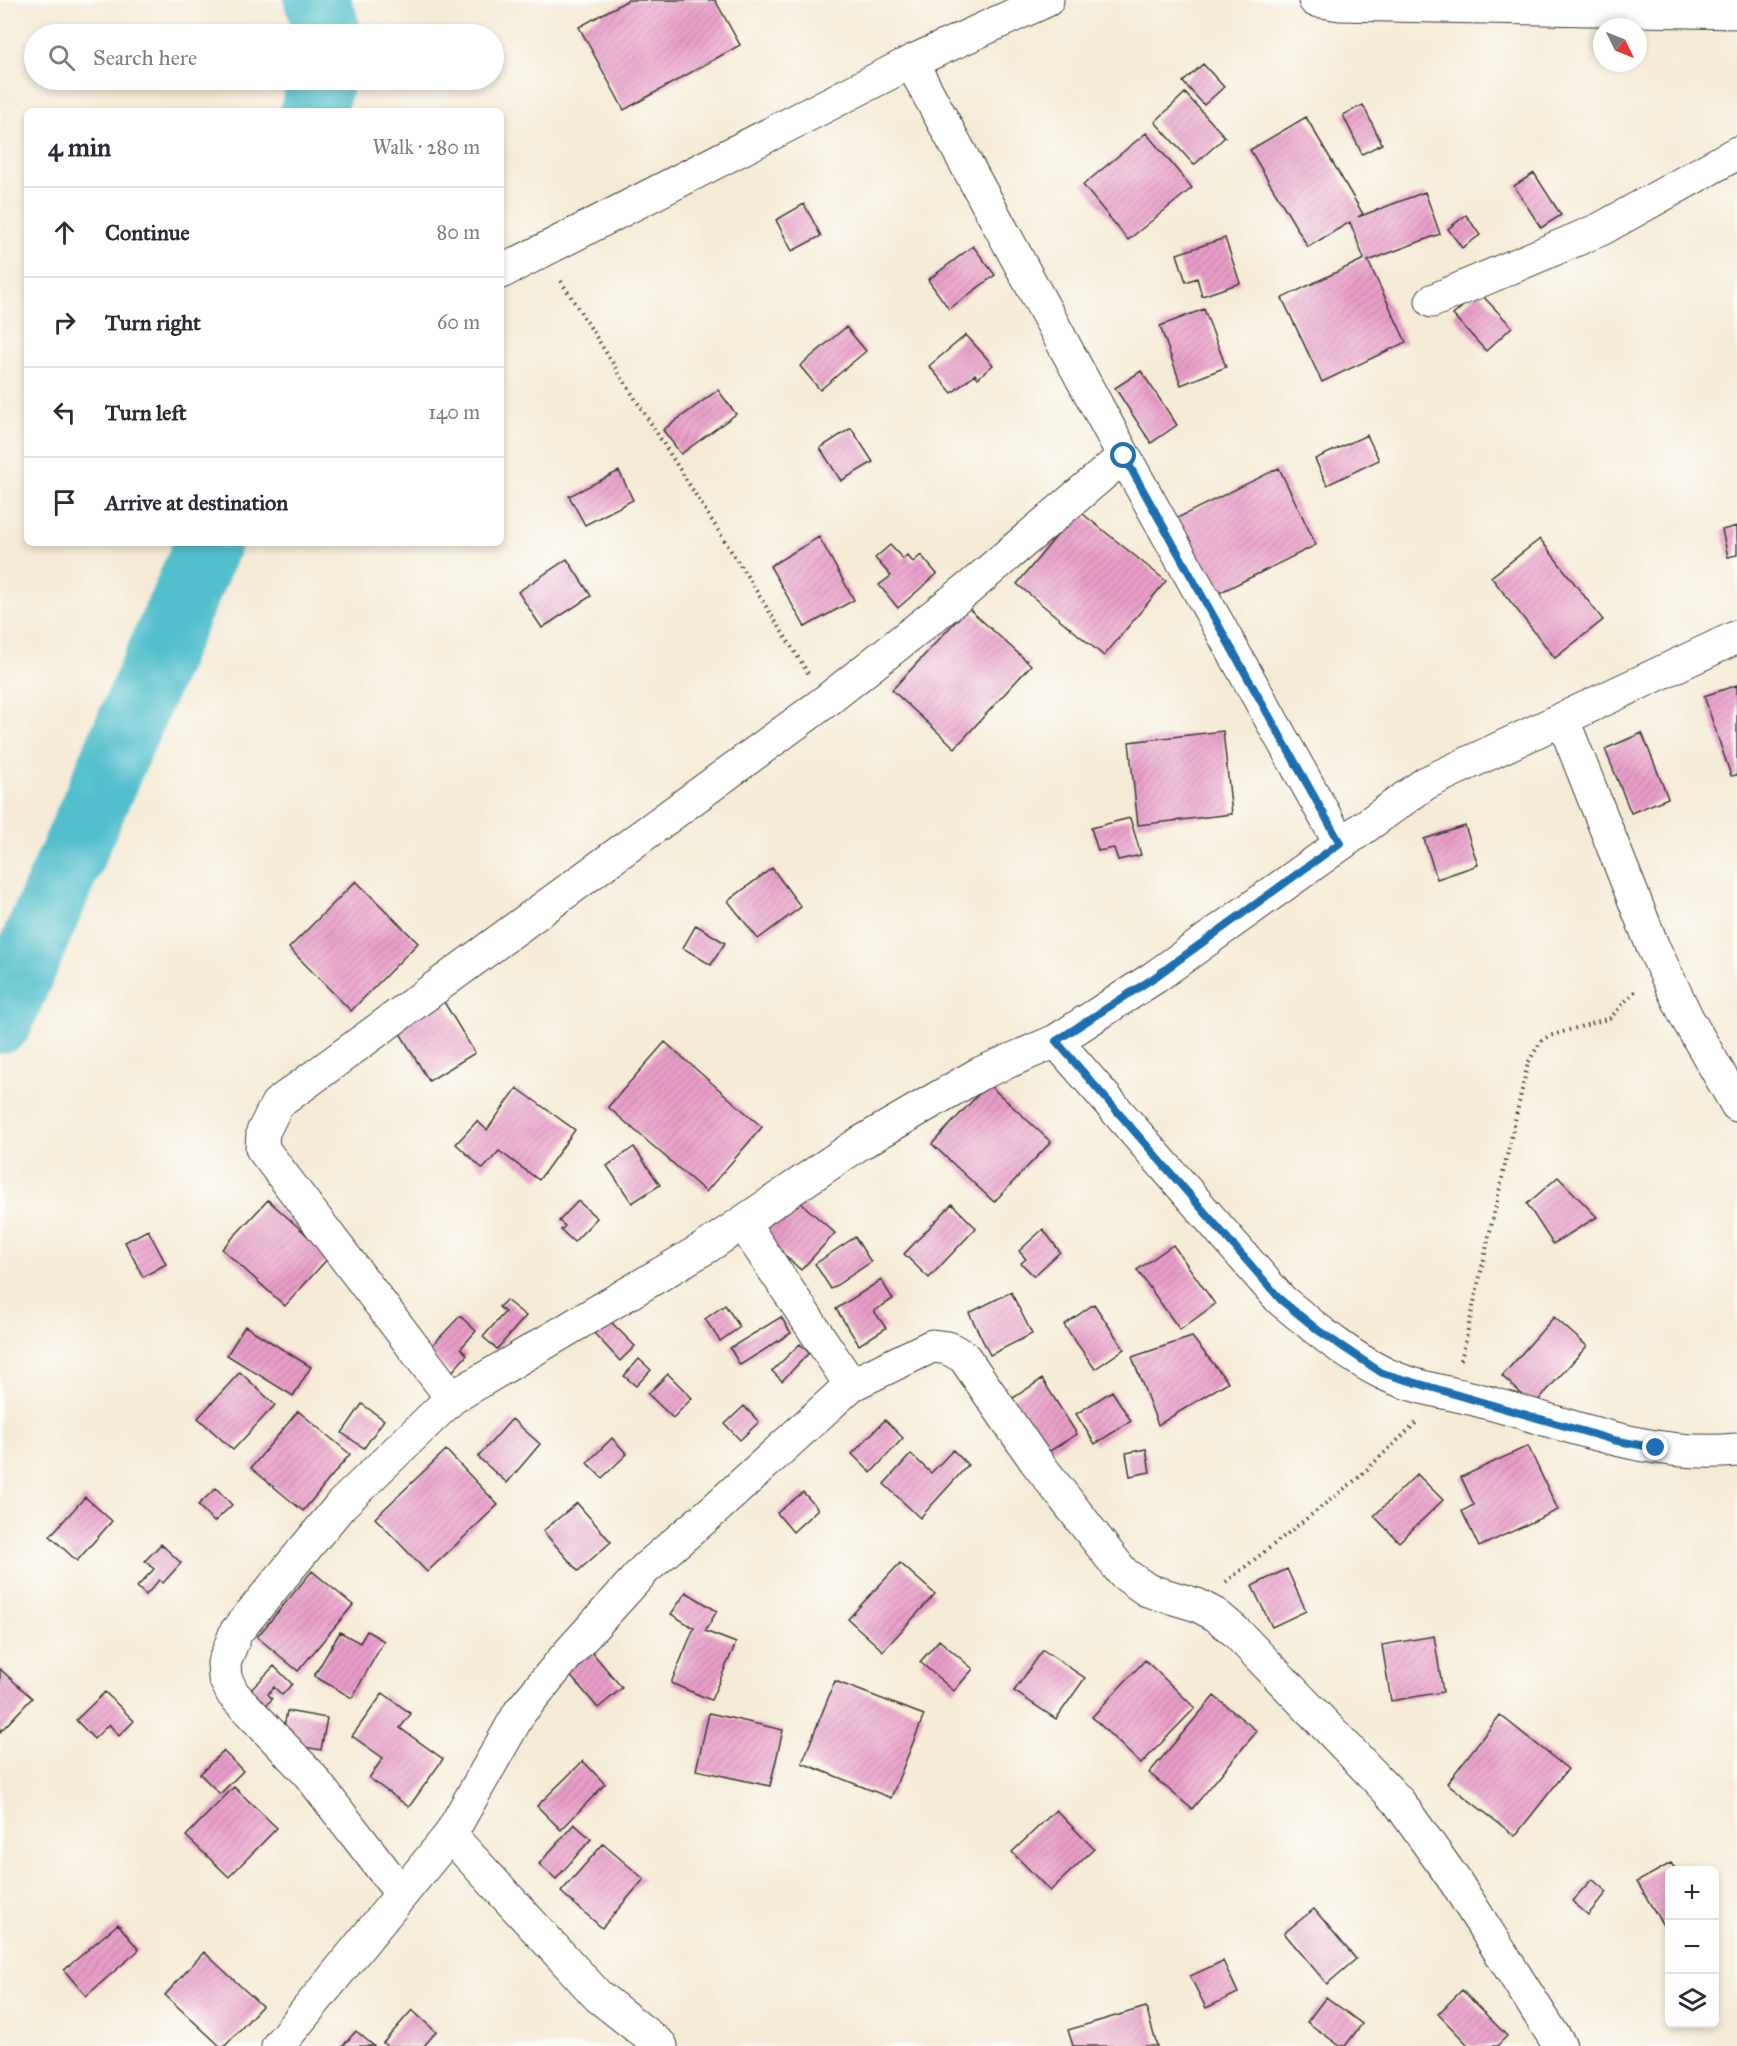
<!DOCTYPE html>
<html lang="en">
<head>
<meta charset="utf-8">
<style>
  body { margin:0; font-family:"IM FELL Great Primer",serif; background:#f2f2f3; color:#2b2b33 }
  .controls { position:absolute; right:18px; bottom:18px; display:grid; overflow:hidden; border-radius:9px; box-shadow:0 3px 9px #0003 }
  .controls button { width:54px; height:54px; display:grid; place-items:center; padding:0; border:0; border-bottom:2px solid #e1e1e2; background:#fff; color:#2b2b33; font:30px sans-serif }
  .compass { position:absolute; left:1593px; top:18px; width:54px; height:54px; border-radius:50%; background:#fff; box-shadow:0 3px 9px #0003; rotate:133deg }
  .stop { position:absolute; width:18px; height:18px; margin:-14px; border:4px solid #1f6fb2; border-radius:50%; background:#fff }
  .stop.end { background:#1f6fb2; border-color:#fff; box-shadow:0 2px 6px #0008 }
  .list { margin:0; padding:0; list-style:none }
  h2 { display:flex; justify-content:space-between; align-items:center; height:78px; margin:0; padding:0 24px; font-size:26px }
  h2 small { font-size:20px; font-weight:400; color:#7c7c81 }
  .list li { display:grid; grid-template-columns:39px 1fr auto; gap:18px; align-items:center; box-sizing:border-box; height:90px; padding:0 24px; border-top:2px solid #e1e1e2 }
  .list b { display:block; font-size:22px; white-space:nowrap }
  .list em { font-size:20px; font-style:normal; color:#7c7c81 }
  .icon { flex:none; width:33px; height:33px; fill:none; stroke:currentColor; stroke-width:2; stroke-linecap:round; stroke-linejoin:round }
  .map { position:relative; flex:none; width:1737px; height:2046px; overflow:hidden }
  .search { position:absolute; background:#fff; box-shadow:0 3px 9px #0003; left:24px; top:24px; width:480px; height:66px; display:flex; align-items:center; gap:15px; box-sizing:border-box; padding:0 21px; border-radius:33px; color:#7c7c81; font-size:22px }
  .panel { position:absolute; background:#fff; box-shadow:0 3px 9px #0003; left:24px; top:108px; width:480px; height:438px; border-radius:9px }
  .map>svg:first-child { display:block }
  .lines { fill:none; stroke-linecap:round; stroke-linejoin:round }
  .river { stroke:#53bfcd; stroke-width:66 }
  .building { fill:url(#building-hatch) }
  .street-casing { stroke:#3d3b38; stroke-width:35 }
  .path { stroke:#3d3b38; stroke-width:4; stroke-dasharray:1.5 4.5; stroke-linecap:butt }
  .street { stroke:#fff; stroke-width:33 }
  .route { stroke:#1f6fb2; stroke-width:8 }
</style>
</head>
<body>
<div class="map">
<svg width="1737" height="2046" viewBox="0 0 1737 2046">
  <defs>
    <pattern id="building-hatch" width="6" height="6" patternUnits="userSpaceOnUse" patternTransform="scale(1.5)"><rect width="6" height="6" fill="#e89dc8"/><path d="M-1 1l2-2M0 6l6-6M5 7l2-2" fill="none" stroke="#c687ab"/></pattern>
  </defs>
  <rect width="100%" height="100%" fill="#fdfcf7"/>
  <filter id="ink" filterUnits="userSpaceOnUse"><feTurbulence type="fractalNoise" baseFrequency=".0167" numOctaves="2"/><feDisplacementMap in="SourceGraphic" scale="12" xChannelSelector="R" yChannelSelector="G"/><feConvolveMatrix kernelMatrix="1 2 1 2 8 2 1 2 1" color-interpolation-filters="sRGB"/></filter>
  <filter id="wash" filterUnits="userSpaceOnUse"><feTurbulence type="fractalNoise" baseFrequency=".008" numOctaves="4" result="noise"/><feDisplacementMap in="SourceGraphic" scale="24" xChannelSelector="R" yChannelSelector="G"/><feGaussianBlur stdDeviation="1.35" result="paint"/><feColorMatrix in="noise" values="0 0 0 0 0 0 0 0 0 0 0 0 0 0 0 0 0 1.4 0 .05"/><feComposite in="paint" operator="in"/></filter>
  <g filter="url(#wash)">
    <rect width="100%" height="100%" fill="#f5ead5"/>
    <g class="lines">
      <!-- river -->
      <path class="river" d="M317,0L329,34
        M313,111L321,80
        M0,1021L208,543"/>
    </g>
    <g id="blocks">
      <!-- building -->
      <path class="building" d="M628,0H715L740,45L624,110L579,27Z
        M1203,64L1224,87L1204,105L1183,82Z
        M1185,93L1225,137L1194,165L1155,122Z
        M1363,105L1382,144L1362,154L1343,115Z
        M1306,117L1363,214L1358,217L1425,192L1440,234L1368,261L1406,342L1322,382L1282,298L1364,259L1350,222L1308,247L1250,150Z
        M1146,133L1192,188L1128,240L1083,185Z
        M1534,173L1561,215L1541,228L1514,186Z
        M804,204L821,236L792,251L776,220Z
        M1466,215L1480,235L1462,248L1448,229Z
        M1225,238L1240,283L1202,296L1197,278L1186,282L1177,254Z
        M973,246L995,275L949,309L928,280Z
        M1479,292L1512,327L1486,351L1453,315Z
        M1204,309L1226,367L1181,385L1160,326Z
        M846,327L866,351L820,390L800,366Z
        M966,335L993,365L978,378L975,374L952,393L929,366Z
        M1141,371L1177,425L1151,443L1115,388Z
        M718,390L736,414L681,454L663,430Z
        M851,428L873,462L841,481L820,448Z
        M1367,435L1379,460L1327,485L1315,459Z
        M1279,468L1316,545L1213,596L1175,519Z
        M619,471L633,500L585,525L569,496Z
        M1078,510L1166,581L1104,656L1017,584Z
        M1737,526V555L1728,557L1722,530Z
        M819,537L854,600L805,627L770,566Z
        M1540,539L1603,620L1555,658L1491,577Z
        M890,545L903,559L907,555L913,562L921,555L937,574L898,608L879,585L891,576L875,558Z
        M567,559L591,596L542,628L518,592Z
        M968,608L1031,665L955,748L892,690Z
        M1737,685V775L1731,776L1704,696Z
        M1223,731L1232,814L1138,825L1129,742Z
        M1642,733L1668,798L1631,813L1605,749Z
        M1130,818L1141,855L1118,860L1114,848L1098,851L1091,828Z
        M1465,826L1478,865L1437,879L1424,839Z
        M772,868L801,907L758,939L728,901Z
        M356,881L418,943L351,1011L289,948Z
        M696,925L725,943L711,965L683,948Z
        M441,997L475,1053L429,1081L395,1025Z
        M665,1042L762,1127L706,1192L608,1107Z
        M988,1084L1051,1142L994,1202L932,1144Z
        M517,1088L575,1130L539,1180L499,1151L483,1169L456,1144L477,1121L487,1130Z
        M634,1147L660,1185L632,1203L607,1166Z
        M1558,1177L1597,1217L1553,1244L1527,1204Z
        M793,1196L835,1233L801,1270L760,1233Z
        M268,1200L330,1256L285,1306L222,1249Z
        M578,1201L597,1218L574,1242L561,1230L565,1226L559,1221Z
        M952,1204L976,1228L929,1278L904,1254Z
        M1043,1229L1060,1252L1034,1276L1021,1263L1026,1259L1019,1251Z
        M148,1230L166,1264L143,1277L125,1242Z
        M855,1237L871,1262L831,1289L815,1264Z
        M1173,1245L1215,1304L1180,1330L1137,1270Z
        M881,1280L893,1299L874,1311L886,1328L859,1345L836,1309Z
        M1011,1292L1032,1334L990,1355L969,1313Z
        M506,1300L526,1316L497,1349L483,1337L505,1312L499,1307Z
        M1094,1304L1124,1349L1095,1369L1064,1325Z
        M725,1305L740,1327L720,1341L705,1319Z
        M460,1316L476,1331L461,1348L467,1355L451,1373L427,1351Z
        M781,1317L791,1333L740,1365L730,1348Z
        M1554,1317L1587,1346L1534,1405L1502,1376Z
        M608,1319L635,1346L620,1361L594,1333Z
        M245,1326L311,1367L293,1396L227,1355Z
        M1192,1337L1228,1382L1158,1425L1132,1357Z
        M800,1344L809,1353L782,1381L772,1371Z
        M639,1359L651,1370L636,1386L624,1376Z
        M240,1372L275,1405L233,1450L198,1418Z
        M668,1374L692,1398L673,1418L648,1394Z
        M1042,1379L1077,1434L1042,1456L1007,1402Z
        M1112,1391L1131,1421L1095,1444L1076,1414Z
        M362,1404L384,1420L364,1448L342,1433Z
        M744,1406L759,1422L740,1440L725,1424Z
        M298,1411L350,1454L303,1511L251,1468Z
        M512,1419L540,1444L507,1483L478,1457Z
        M885,1420L903,1438L871,1473L852,1454Z
        M612,1438L627,1454L602,1478L587,1463Z
        M1528,1446L1558,1510L1479,1547L1462,1511L1474,1505L1461,1477Z
        M1146,1449L1150,1472L1130,1476L1126,1453Z
        M446,1450L498,1505L427,1572L375,1518Z
        M953,1450L968,1465L920,1518L884,1484L911,1454L931,1473Z
        M1417,1474L1443,1500L1399,1542L1374,1516Z
        M216,1488L232,1505L214,1522L198,1505Z
        M803,1492L818,1509L793,1532L777,1513Z
        M85,1497L112,1521L77,1561L50,1536Z
        M577,1503L611,1542L578,1571L543,1531Z
        M161,1544L181,1563L163,1583L159,1580L146,1595L137,1587L154,1569L145,1561Z
        M900,1563L935,1594L883,1651L848,1619Z
        M1287,1569L1306,1611L1272,1627L1252,1586Z
        M312,1571L353,1605L298,1671L257,1637Z
        M686,1592L717,1611L705,1631L736,1643L711,1700L671,1683L694,1628L671,1614Z
        M367,1631L384,1641L352,1698L314,1676L340,1632L360,1643Z
        M1434,1636L1443,1692L1391,1701L1382,1645Z
        M939,1640L973,1669L954,1691L920,1662Z
        M587,1646L622,1688L598,1708L563,1667Z
        M1043,1650L1085,1678L1056,1719L1014,1691Z
        M1145,1660L1195,1708L1141,1764L1092,1717Z
        M274,1666L292,1684L282,1695L274,1687L268,1694L272,1699L261,1711L246,1695Z
        M0,1669L32,1698L0,1732Z
        M835,1681L924,1715L891,1798L802,1763Z
        M105,1692L134,1721L119,1736L109,1724L94,1739L76,1720Z
        M383,1693L411,1714L400,1728L443,1759L409,1807L369,1778L383,1758L352,1736Z
        M1214,1696L1257,1731L1192,1809L1149,1773Z
        M287,1711L327,1718L321,1750L281,1743Z
        M709,1713L783,1730L770,1786L696,1770Z
        M1500,1715L1568,1769L1515,1836L1447,1783Z
        M223,1751L243,1771L220,1794L200,1774Z
        M583,1761L605,1784L561,1830L537,1806Z
        M234,1787L277,1828L229,1877L186,1836Z
        M1056,1810L1094,1849L1050,1891L1012,1852Z
        M574,1824L591,1839L556,1879L539,1864Z
        M603,1844L644,1879L602,1928L561,1892Z
        M1671,1863L1676,1870H1670V1937L1637,1882Z
        M1592,1879L1607,1892L1588,1915L1572,1901Z
        M1314,1909L1356,1959L1327,1984L1284,1933Z
        M118,1924L139,1950L86,1996L64,1970Z
        M204,1952L262,2006L225,2046H220L165,1995Z
        M1223,1961L1238,1993L1206,2008L1190,1976Z
        M1462,1990L1507,2036L1497,2046H1469L1438,2014Z
        M1326,1997L1362,2024L1345,2046H1340L1307,2022Z
        M1146,2007L1157,2046H1073L1068,2030Z
        M412,2010L436,2032L424,2046H387L383,2043Z
        M356,2031L374,2046H343Z"/>
    </g>
  </g>
  <g filter="url(#ink)">
    <use href="#blocks" fill-opacity="0" stroke="#3d3b38" stroke-width="1.5"/>
    <g class="lines">
      <defs>
        <path id="street" d="M1315,0L1340,4L1737,12
          M911,62L1124,456L1340,843
          M501,272L911,62L1047,0
          M1432,301L1601,229L1737,153
          M1563,720L1653,947L1687,1018L1737,1105
          M1056,1041L1281,1300C1312,1325 1345,1354 1381,1372C1410,1387 1447,1392 1478,1400C1564,1422 1647,1459 1737,1450
          M743,1223L851,1385
          M452,1398L262,1148L263,1132L277,1104L826,701L969,588L1124,456
          M450,1835L598,1996L661,2046
          M401,1893L309,1774L233,1694L225,1678L224,1663L236,1632L341,1505L452,1398L708,1246L857,1145L979,1074L1056,1041L1155,977L1426,783L1737,637
          M278,2046L450,1835L520,1712L568,1654L645,1569L714,1510L851,1385L932,1346L948,1348L964,1357L1035,1460L1123,1573L1147,1590L1197,1605L1216,1615L1236,1632L1398,1801L1455,1881L1560,2046"/>
      </defs>
      <!-- street casing -->
      <use href="#street" class="street-casing"/>
      <!-- path -->
      <path class="path" d="M561,281L808,673
        M1461,1360L1528,1063L1541,1041L1549,1036L1610,1018L1635,991
        M1226,1582L1358,1478L1418,1421"/>
      <!-- street -->
      <use href="#street" class="street"/>
    </g>
  </g>
  <g class="lines" filter="url(#ink)">
    <!-- route -->
    <path class="route" d="M1124,456L1340,843L1155,977L1056,1041L1281,1300L1319,1331L1382,1373L1613,1440L1656,1448"/>
  </g>
</svg>
<div class="controls">
<button>+</button>
<button>−</button>
<button><svg class="icon" aria-label="layers" viewBox="0 0 24 24"><path d="M12 4l9 5-9 5-9-5zM3 14l9 5 9-5"/></svg></button>
</div>
<svg class="compass" viewBox="-18 -18 36 36"><path d="M0-13l5 13h-10z" fill="#e53935"/><path d="M0 13l5-13h-10z" fill="#7c7c81"/></svg>
<div class="stop" style="left:1124px;top:456px"></div>
<div class="stop end" style="left:1656px;top:1448px"></div>
<div class="search"><svg class="icon" aria-label="search" viewBox="0 0 24 24"><circle cx="10" cy="10" r="6"/><path d="M15 15l6 6"/></svg>Search here</div>
<section class="panel">
<h2>4 min<small>Walk · 280 m</small></h2>
<ul class="list">
<li><svg class="icon" aria-label="ahead" viewBox="0 0 24 24"><path d="M12 20V5M6 11l6-6 6 6"/></svg><div><b>Continue</b></div><em>80 m</em></li>
<li><svg class="icon" aria-label="right" viewBox="0 0 24 24"><path d="M7 20v-9h11M14 6l5 5-5 5"/></svg><div><b>Turn right</b></div><em>60 m</em></li>
<li><svg class="icon" aria-label="left" viewBox="0 0 24 24"><path d="M17 20v-9H6M10 6l-5 5 5 5"/></svg><div><b>Turn left</b></div><em>140 m</em></li>
<li><svg class="icon" aria-label="arrive" viewBox="0 0 24 24"><path d="M6 21V4h12l-3 4 3 4H6"/></svg><div><b>Arrive at destination</b></div></li>
</ul>
</section>
</div>
</body>
</html>
